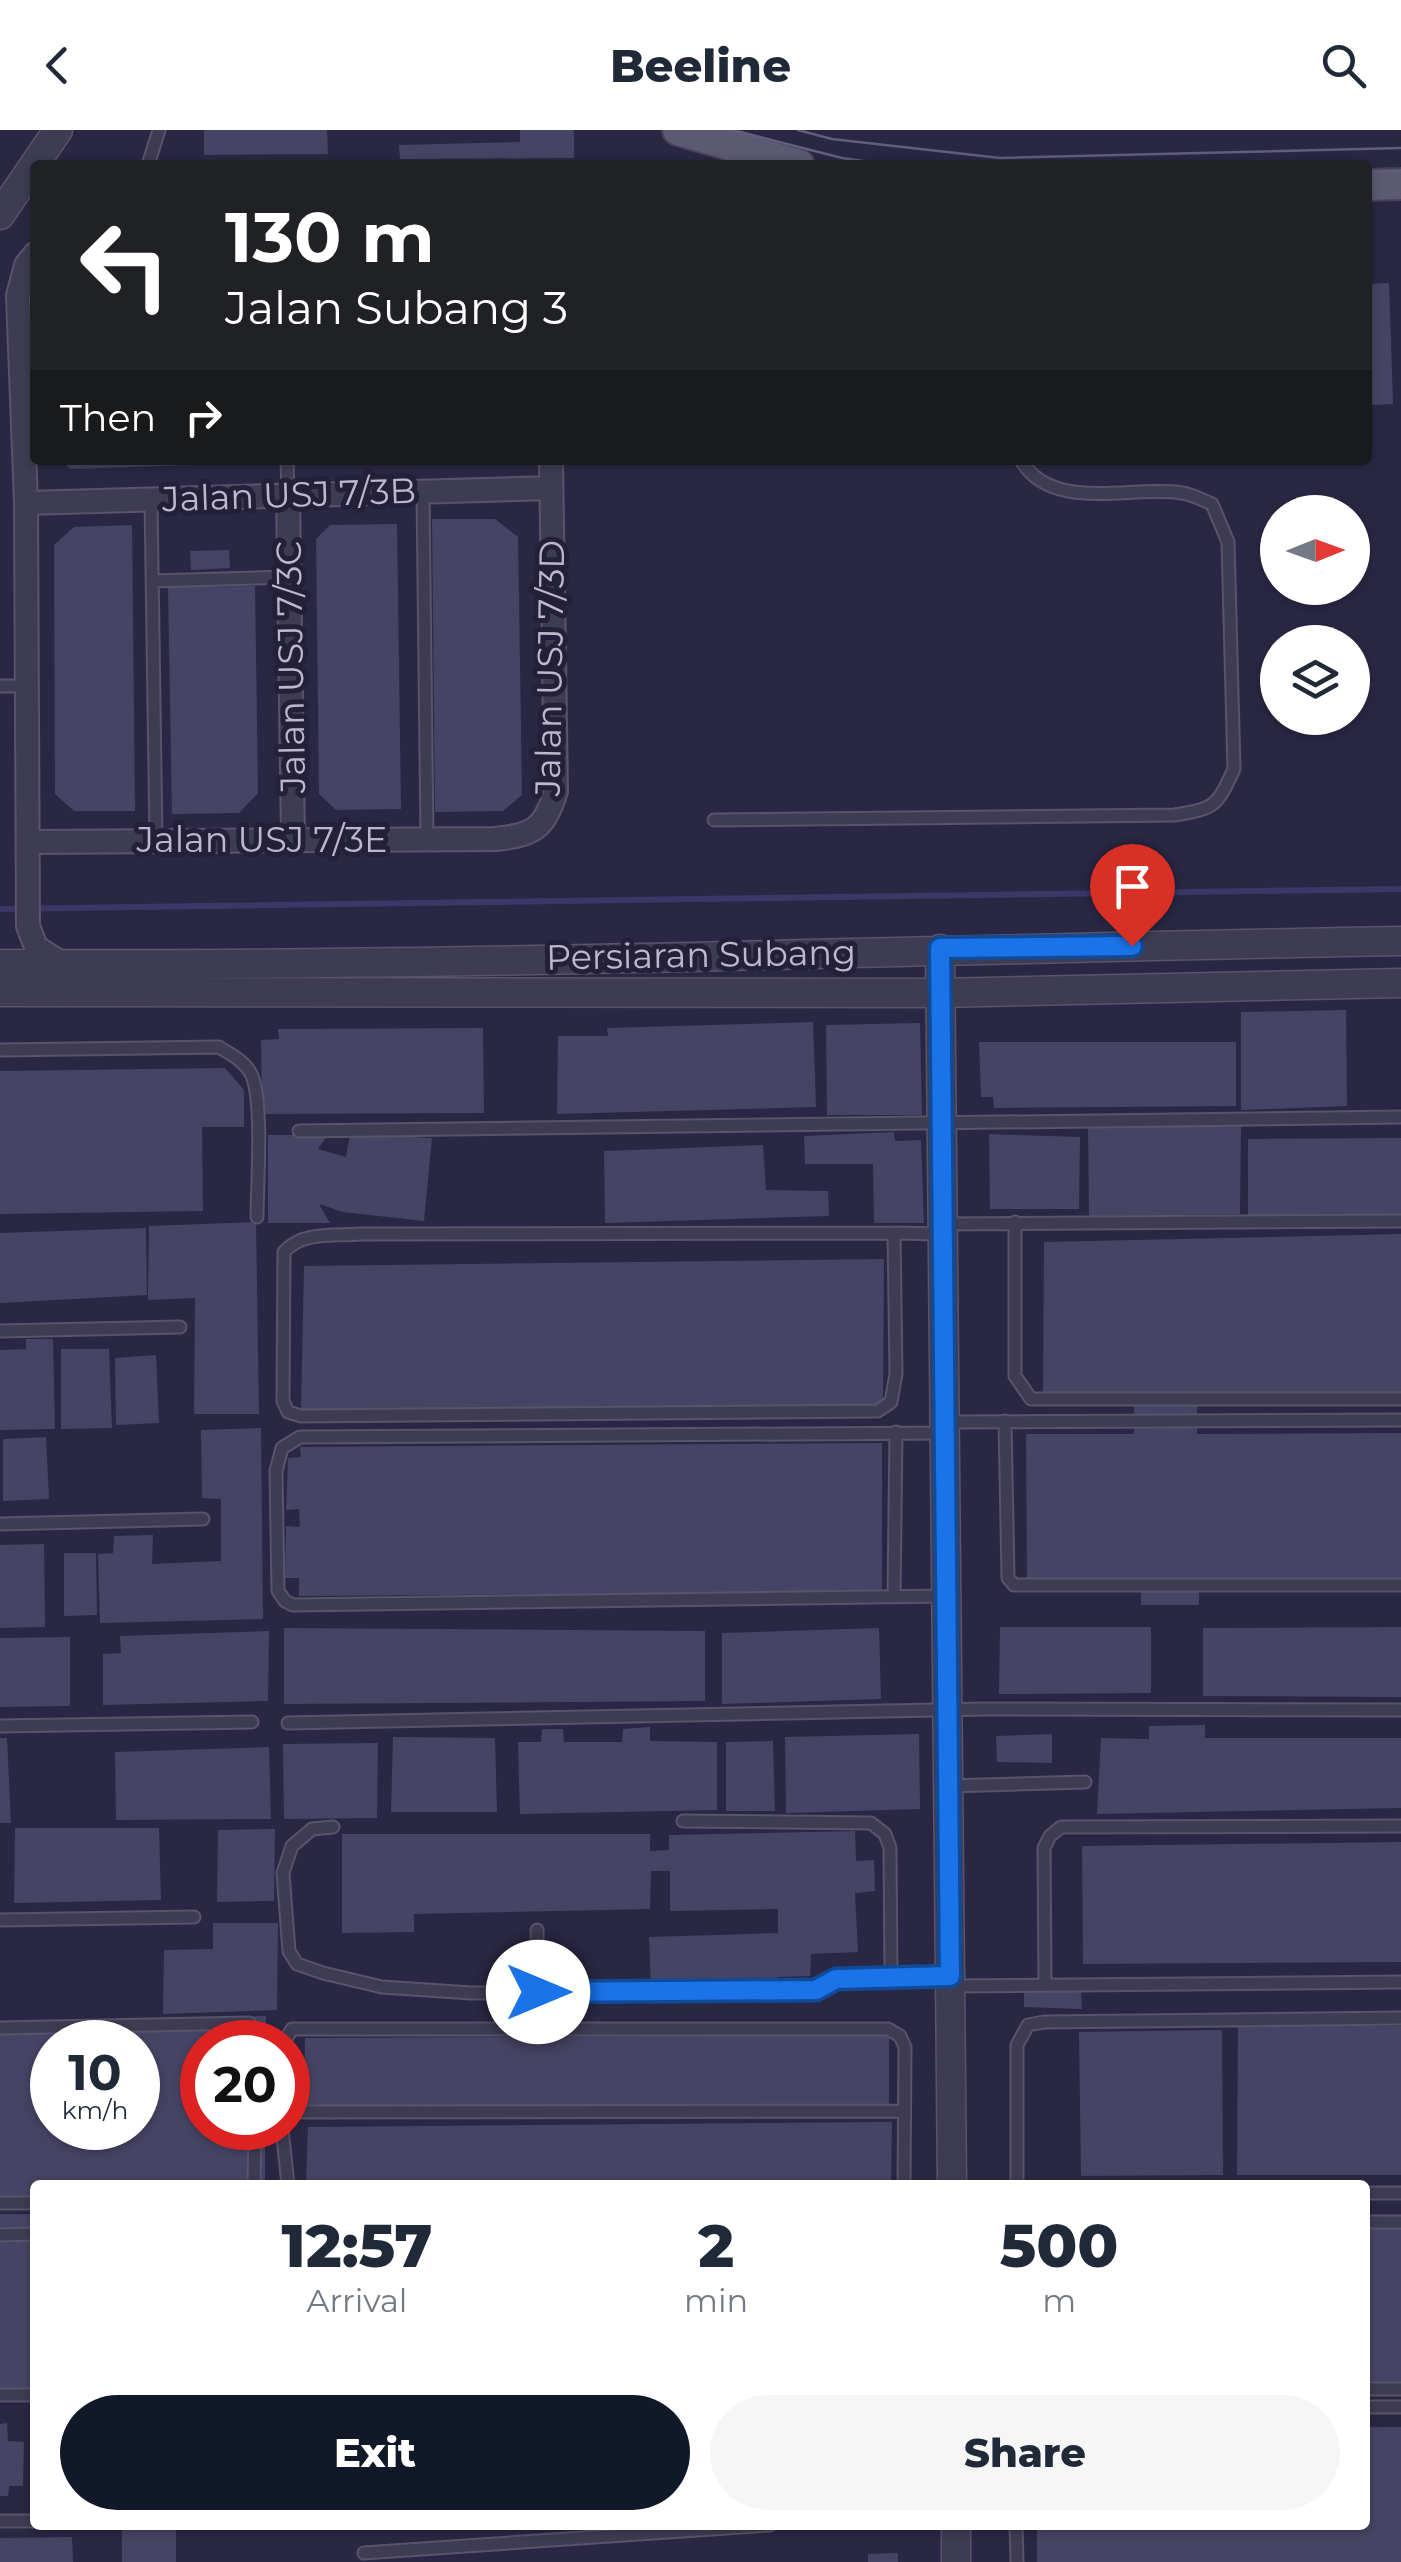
<!DOCTYPE html>
<style>
body{margin:0;font-family:Montserrat,sans-serif;background:#f6f6f7;color:#1f2937;height:100vh;display:flex;flex-direction:column;font-size:38px;white-space:nowrap}
*{box-sizing:border-box;margin:0}
p{font-size:32px;color:#747a83}
.icon{flex:none;width:55px;height:55px;fill:none;stroke:currentColor;stroke-width:2;stroke-linecap:round;stroke-linejoin:round}
.map{position:relative;flex:1;overflow:hidden}
.side{position:absolute;left:30px;top:2050px;width:1340px;height:350px;display:flex;flex-direction:column;background:#fff;border-radius:10px;box-shadow:0 2px 8px #0004}
.side>*{flex:none}
.guide{position:absolute;left:30px;top:30px;width:1342px;height:305px;border-radius:10px;box-shadow:0 2px 8px #0004;background:#202124;color:#fff;overflow:hidden}
.needle{width:65px;rotate:89deg}
.fabs{position:absolute;left:1260px;top:365px;display:grid;gap:20px}
.fabs a{display:grid;place-items:center;width:110px;height:110px;border-radius:50%;background:#fff;box-shadow:0 2px 8px #0004;font-size:50px}
.speed{position:absolute;left:30px;top:1890px;display:flex;gap:20px;font-size:50px;font-weight:700;text-align:center}
.speed>*{display:grid;place-content:center;width:130px;height:130px;border-radius:50%;background:#fff;box-shadow:0 2px 8px #0004;line-height:1}
.speed small{font-size:25px;font-weight:400}
.speed .limit{border:15px solid #d22;background:#fff;color:#111}
.pin{position:absolute;display:grid;place-items:center;width:85px;height:85px;color:#fff;margin:-102px -42px;border-radius:50% 50% 50% 0;rotate:-45deg;box-shadow:0 0 10px #0007}
.pin .icon{rotate:45deg}
.me{position:absolute;width:110px;margin:-55px;rotate:90deg;stroke-linejoin:round;filter:drop-shadow(0 0 8px #0008)}
.turn{display:flex;align-items:center;gap:35px;height:210px;padding:0 30px;font-size:45px}
.turn .icon{width:130px;height:130px;stroke-width:2.5}
.turn b{display:block;font-size:70px;line-height:85px}
.then{display:flex;align-items:center;height:95px;padding:0 30px;background:#0003;gap:20px;font-size:38px}
.eta{display:flex;justify-content:space-evenly;align-items:center;height:170px;text-align:center}
.eta b{font-size:60px;font-weight:800;line-height:70px}
.button{display:flex;gap:20px;margin-top:auto;padding:20px 30px}
.button a{flex:1;height:115px;border-radius:60px;background:#111827;color:#fff;font-size:40px;font-weight:800;line-height:115px;text-align:center}
.button a+a{background:#f6f6f7;color:#1f2937}
header{display:flex;justify-content:space-between;align-items:center;height:130px;padding:0 30px;background:#fff;font-size:45px;font-weight:800}
.map>svg:first-child{display:block}
</style>
<header><svg class="icon" aria-label="back" viewBox="0 0 24 24"><path d="M15 5l-7 7 7 7"/></svg>Beeline<svg class="icon" aria-label="search" viewBox="0 0 24 24"><circle cx="10" cy="10" r="6"/><path d="M15 15l6 6"/></svg></header>
<div class="map">
<svg width="1401" height="2432" viewBox="0 0 1401 2432">
<rect width="100%" height="100%" fill="#2a2744"/>
<g fill="none" stroke-linecap="round" stroke-linejoin="round">
<path stroke="#3d3767" stroke-width="6" d="M 0,779 L 1401,759"/>
</g>
<path fill="#464464" fill-rule="evenodd" d="M 204,0 L 327,0 L 328,24 L 204,25 Z
M 520,0 L 574,0 L 574,28 L 400,29 L 399,15 L 520,12 Z
M 1389,153 L 1393,274 L 1368,275 L 1368,154 Z
M 61,330 L 255,330 L 255,333 L 70,339 Z
M 432,389 L 495,389 L 518,407 L 522,665 L 503,681 L 435,682 Z
M 397,394 L 401,679 L 336,680 L 319,664 L 316,409 L 330,395 Z
M 132,395 L 135,681 L 74,681 L 55,664 L 54,415 L 74,397 Z
M 229,420 L 230,438 L 191,440 L 190,421 Z
M 255,456 L 258,663 L 239,683 L 172,684 L 168,457 Z
M 1346,880 L 1347,976 L 1241,980 L 1241,882 Z
M 813,892 L 816,977 L 557,984 L 558,906 L 608,906 L 607,898 Z
M 920,893 L 922,985 L 827,985 L 826,895 Z
M 483,898 L 484,983 L 262,984 L 261,910 L 279,909 L 278,899 Z
M 979,912 L 1236,912 L 1236,976 L 994,978 L 993,967 L 981,967 Z
M 225,938 L 244,960 L 244,997 L 202,997 L 203,1081 L 0,1084 L 0,941 Z
M 1241,992 L 1240,1084 L 1089,1086 L 1088,994 Z
M 894,1002 L 895,1011 L 921,1010 L 924,1093 L 874,1093 L 873,1034 L 805,1034 L 804,1006 Z
M 350,1004 L 432,1008 L 424,1091 L 343,1082 L 319,1074 L 330,1093 L 268,1093 L 268,1005 L 328,1005 L 318,1019 L 346,1027 Z
M 989,1004 L 1080,1007 L 1079,1079 L 990,1079 Z
M 1401,1008 L 1401,1085 L 1248,1086 L 1248,1009 Z
M 763,1015 L 766,1060 L 828,1061 L 829,1086 L 605,1093 L 604,1021 Z
M 256,1092 L 259,1284 L 194,1284 L 195,1168 L 148,1170 L 149,1096 Z
M 146,1098 L 147,1165 L 0,1173 L 0,1103 Z
M 1401,1104 L 1401,1265 L 1043,1267 L 1044,1112 Z
M 884,1129 L 883,1274 L 301,1280 L 304,1136 Z
M 26,1209 L 53,1209 L 55,1299 L 0,1300 L 0,1220 L 26,1219 Z
M 61,1219 L 109,1219 L 112,1298 L 61,1299 Z
M 156,1225 L 159,1293 L 116,1295 L 115,1228 Z
M 1134,1276 L 1197,1276 L 1197,1304 L 1401,1303 L 1401,1451 L 1199,1452 L 1199,1475 L 1141,1475 L 1141,1452 L 1027,1452 L 1026,1304 L 1134,1304 Z
M 261,1298 L 263,1489 L 100,1493 L 98,1424 L 113,1423 L 114,1406 L 153,1405 L 152,1434 L 221,1431 L 221,1369 L 202,1368 L 201,1300 Z
M 46,1307 L 49,1369 L 3,1371 L 3,1309 Z
M 882,1313 L 882,1462 L 299,1466 L 299,1448 L 285,1448 L 286,1396 L 300,1397 L 299,1379 L 286,1380 L 288,1328 L 301,1327 L 300,1317 Z
M 44,1414 L 45,1497 L 0,1498 L 0,1415 Z
M 64,1423 L 96,1423 L 97,1485 L 64,1486 Z
M 1000,1497 L 1151,1497 L 1151,1563 L 999,1564 Z
M 1401,1497 L 1401,1567 L 1203,1566 L 1203,1498 Z
M 284,1498 L 705,1501 L 705,1571 L 284,1574 Z
M 879,1498 L 881,1569 L 722,1574 L 722,1503 Z
M 269,1501 L 268,1571 L 103,1575 L 103,1524 L 121,1523 L 120,1506 Z
M 70,1507 L 70,1576 L 0,1577 L 0,1508 Z
M 1205,1595 L 1205,1608 L 1401,1608 L 1401,1678 L 1097,1684 L 1101,1608 L 1149,1609 L 1149,1596 Z
M 650,1597 L 650,1611 L 717,1612 L 717,1680 L 520,1684 L 518,1612 L 541,1612 L 542,1599 L 563,1599 L 564,1612 L 622,1612 L 623,1599 Z
M 919,1604 L 920,1679 L 786,1683 L 785,1607 Z
M 1052,1604 L 1052,1633 L 997,1632 L 996,1606 Z
M 393,1607 L 495,1608 L 497,1682 L 391,1682 Z
M 0,1608 L 7,1608 L 11,1693 L 0,1693 Z
M 773,1611 L 775,1681 L 726,1681 L 726,1612 Z
M 378,1613 L 377,1688 L 284,1689 L 283,1614 Z
M 269,1617 L 271,1689 L 116,1690 L 115,1622 Z
M 15,1698 L 159,1698 L 161,1770 L 14,1773 Z
M 275,1699 L 274,1771 L 217,1772 L 218,1700 Z
M 855,1701 L 856,1731 L 874,1730 L 875,1761 L 855,1763 L 858,1822 L 811,1824 L 810,1846 L 777,1847 L 778,1855 L 651,1858 L 649,1807 L 778,1803 L 778,1779 L 670,1781 L 670,1741 L 651,1741 L 650,1779 L 414,1784 L 414,1802 L 342,1803 L 342,1704 L 650,1704 L 650,1721 L 669,1720 L 669,1705 Z
M 1401,1712 L 1401,1832 L 1083,1834 L 1082,1716 Z
M 213,1793 L 278,1793 L 277,1880 L 163,1884 L 164,1820 L 213,1819 Z
M 1024,1860 L 1081,1861 L 1082,1879 L 1024,1877 Z
M 266,1886 L 266,1912 L 202,1912 L 202,1998 L 265,1998 L 265,2055 L 35,2055 L 35,2074 L 0,2074 L 0,1893 ZM 52,1912 L 138,1912 L 138,1998 L 52,1998 Z
M 1238,1896 L 1401,1896 L 1401,2045 L 1237,2045 Z
M 1222,1900 L 1223,2045 L 1081,2046 L 1079,1902 Z
M 889,1905 L 889,1975 L 304,1976 L 305,1908 Z
M 892,1992 L 891,2055 L 306,2055 L 308,1997 Z
M 0,2084 L 35,2084 L 35,2272 L 0,2272 Z
M 1365,2099 L 1401,2099 L 1401,2252 L 1365,2252 Z
M 7,2293 L 8,2311 L 24,2312 L 23,2356 L 9,2356 L 8,2366 L 0,2366 L 0,2294 Z
M 1365,2297 L 1401,2297 L 1401,2432 L 1037,2432 L 1037,2395 L 1365,2395 Z
M 122,2395 L 176,2395 L 176,2432 L 122,2432 Z
M 72,2407 L 73,2432 L 0,2432 L 0,2408 Z
M 898,2423 L 898,2432 L 868,2432 L 868,2424 Z"/>
<g fill="none" stroke-linecap="round" stroke-linejoin="round">
<defs>
<path id="service" d="M 148,35 L 159,0
M 287,330 L 288,365
M 423,362 L 427,709
M 151,369 L 156,710
M 152,451 L 289,447
M 0,556 L 26,556
M 714,690 L 1174,685 C 1215,679 1217,676 1234,639 L 1228,412 L 1212,374 C 1202,370 1192,364 1182,363 C 1132,355 1051,383 1021,330
M 0,920 L 219,917 C 230,924 243,930 250,942 C 264,964 257,1057 257,1087
M 299,1001 L 1401,987
M 1015,1092 L 1015,1246 L 1031,1269 L 1401,1269
M 942,1094 L 1401,1091
M 894,1103 L 896,1244 L 891,1272 L 878,1281 L 301,1286 L 288,1282 L 283,1271 L 284,1122 C 302,1101 334,1106 360,1104 L 894,1103 L 942,1104
M 0,1201 L 180,1197
M 1005,1291 L 1008,1448 L 1014,1455 L 1401,1455
M 944,1292 L 1401,1290
M 945,1303 L 300,1307 L 282,1318 L 276,1341 L 278,1461 L 285,1471 L 293,1475 L 946,1466
M 0,1394 L 203,1389
M 894,1466 L 896,1302
M 288,1593 L 984,1579 L 1401,1580
M 0,1596 L 252,1592
M 948,1656 L 1085,1652
M 683,1691 L 871,1693 L 885,1704 L 890,1718 L 891,1848
M 333,1697 L 312,1699 L 292,1716 L 283,1743 L 289,1821 L 297,1834 L 323,1843 L 382,1857 L 471,1863 L 816,1860 L 836,1849 L 950,1846
M 0,1790 L 194,1787
M 537,1800 L 538,1863
M 1045,1854 L 1044,1718 L 1050,1706 L 1061,1697 L 1401,1696
M 950,1856 L 1401,1852
M 0,1898 L 249,1893 L 255,1900 L 255,1912
M 284,1912 L 292,1899 L 888,1899 L 900,1906 L 905,1917 L 904,2055
M 288,1982 L 904,1981
M 282,1998 L 288,2055
M 254,2055 L 255,1998
M 1017,2055 L 1017,1915 L 1028,1895 L 1044,1892 L 1401,1888
M 1365,2063 L 1401,2063
M 0,2073 L 35,2073
M 1365,2092 L 1401,2092
M 0,2105 L 35,2104
M 1365,2259 L 1401,2259
M 0,2265 L 35,2265
M 1365,2277 L 1401,2277
M 0,2391 L 35,2391
M 1016,2395 L 1017,2432
M 364,2423 L 770,2395"/>
<path id="minor" d="M 35,124 L 26,135 L 18,166 L 26,373 L 28,796 L 36,817 L 64,835
M 288,365 L 293,708
M 26,373 L 551,358
M 29,712 L 495,709 C 534,705 544,699 556,661 L 551,330"/>
<path id="tertiary" d="M 0,85 L 58,0
M 940,819 L 952,2055
M 0,834 C 467,837 934,819 1401,811
M 0,862 L 940,863 L 1401,853
M 956,2395 L 956,2432"/>
<path id="primary" d="M 678,0 L 799,35
M 1368,55 L 1401,54"/>
</defs>
<use href="#service" stroke="#57546b" stroke-width="15"/>
<use href="#minor" stroke="#57546b" stroke-width="26"/>
<use href="#tertiary" stroke="#57546b" stroke-width="31"/>
<use href="#primary" stroke="#45425a" stroke-width="34"/>
<use href="#service" stroke="#3e3c53" stroke-width="11"/>
<use href="#minor" stroke="#3e3c53" stroke-width="22"/>
<use href="#tertiary" stroke="#3e3c53" stroke-width="28"/>
<use href="#primary" stroke="#5c5a73" stroke-width="30"/>
<path stroke="#615e7a" stroke-width="2.5" d="M 732,0 L 842,28 L 892,35
M 798,0 L 832,9 L 1000,28 L 1401,18
M 1368,42 L 1401,41"/>
</g>
<g fill="none" stroke-linecap="round" stroke-linejoin="round">
<defs>
<path id="route" d="M 538,1862 L 816,1860 L 836,1849 L 950,1846 L 940,818 L 1132,816"/>
</defs>
<use href="#route" stroke="#114b97" stroke-width="25"/>
<use href="#route" stroke="#1a73e8" stroke-width="18"/>
</g>
<g text-anchor="middle" stroke-width="10" stroke-linejoin="round" paint-order="stroke">
<g font-size="35" fill="#bcb9cd" stroke="#232039">
<text transform="translate(289 365) rotate(-2)" y="12">Jalan USJ 7/3B</text>
<text transform="translate(291 537) rotate(-91)" y="12">Jalan USJ 7/3C</text>
<text transform="translate(550 538) rotate(-89)" y="12">Jalan USJ 7/3D</text>
<text x="262" y="722">Jalan USJ 7/3E</text>
<text transform="translate(701 825) rotate(-1)" y="12">Persiaran Subang</text>
</g>
</g>
</svg>
<div class="fabs">
<a><svg class="needle" viewBox="-14 -14 28 28"><path d="M0-13l5 13h-10z" fill="#e53935"/><path d="M0 13l5-13h-10z" fill="#747a83"/></svg></a>
<a><svg class="icon" aria-label="layers" viewBox="0 0 24 24"><path d="M12 4l9 5-9 5-9-5zM3 14l9 5 9-5"/></svg></a>
</div>
<div class="speed"><div>10<small>km/h</small></div><div class="limit">20</div></div>
<div class="pin" style="left:1132px;top:816px;background:#d93025"><svg class="icon" aria-label="arrive" viewBox="0 0 24 24"><path d="M6 21V4h12l-3 4 3 4H6"/></svg></div>
<svg class="me" style="left:538px;top:1862px" viewBox="-20 -20 40 40"><circle r="19" fill="#fff"/><path d="M0-13L10 11 0 6-10 11z" fill="#1a73e8"/></svg>
<div class="guide">
<div class="turn"><svg class="icon" aria-label="left" viewBox="0 0 24 24"><path d="M17 20v-9H6M10 6l-5 5 5 5"/></svg><div><b>130 m</b>Jalan Subang 3</div></div>
<div class="then">Then<svg class="icon" aria-label="right" viewBox="0 0 24 24"><path d="M7 20v-9h11M14 6l5 5-5 5"/></svg></div>
</div>
<section class="side">
<div class="eta">
<div><b>12:57</b><p>Arrival</p></div>
<div><b>2</b><p>min</p></div>
<div><b>500</b><p>m</p></div>
</div>
<div class="button"><a>Exit</a><a>Share</a></div>
</section>
</div>
